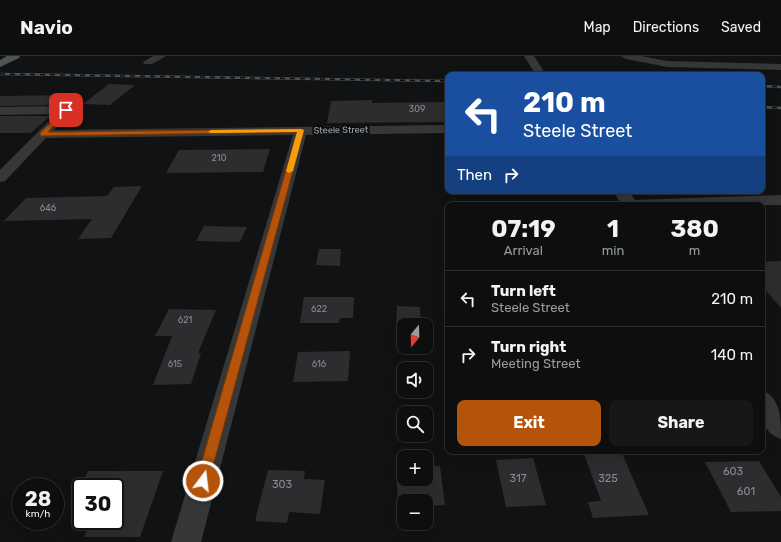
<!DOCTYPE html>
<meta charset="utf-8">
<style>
body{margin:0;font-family:Rubik,sans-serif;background:#161717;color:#f1f3f6;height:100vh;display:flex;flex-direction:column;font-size:15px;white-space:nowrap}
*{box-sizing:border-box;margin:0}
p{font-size:13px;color:#9a9c9e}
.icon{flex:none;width:22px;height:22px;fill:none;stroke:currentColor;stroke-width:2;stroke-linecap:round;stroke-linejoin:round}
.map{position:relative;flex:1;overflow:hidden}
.drawer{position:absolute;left:445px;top:146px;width:320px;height:252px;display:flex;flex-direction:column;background:#0d0e0e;border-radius:8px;box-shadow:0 4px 16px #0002,0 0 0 1px #2d2e2e}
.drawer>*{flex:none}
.guide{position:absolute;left:445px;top:16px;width:320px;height:122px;border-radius:8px;box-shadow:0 4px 16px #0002,0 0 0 1px #2d2e2e;background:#1a4fa0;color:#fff;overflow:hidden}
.needle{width:26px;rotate:199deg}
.fabs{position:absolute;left:397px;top:262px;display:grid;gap:8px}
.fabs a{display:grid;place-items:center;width:36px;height:36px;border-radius:8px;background:#0d0e0e;box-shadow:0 4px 16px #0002,0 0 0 1px #2d2e2e;font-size:20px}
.speed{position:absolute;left:12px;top:422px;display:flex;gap:8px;font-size:20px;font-weight:700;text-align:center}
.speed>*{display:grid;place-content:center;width:52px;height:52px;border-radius:50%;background:#0d0e0e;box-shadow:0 4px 16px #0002,0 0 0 1px #2d2e2e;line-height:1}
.speed small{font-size:10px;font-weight:400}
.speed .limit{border:2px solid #111;border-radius:6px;background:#fff;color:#111}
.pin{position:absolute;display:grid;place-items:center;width:34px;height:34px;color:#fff;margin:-17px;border-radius:8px;box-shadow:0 2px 6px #0006}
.me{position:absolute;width:44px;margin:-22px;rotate:15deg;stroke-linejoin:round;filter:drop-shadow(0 0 3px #0008)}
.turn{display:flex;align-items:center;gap:14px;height:84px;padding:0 12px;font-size:18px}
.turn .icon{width:52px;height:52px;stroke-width:2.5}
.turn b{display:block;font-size:28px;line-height:34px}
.then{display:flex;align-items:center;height:38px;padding:0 12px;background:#0003;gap:8px;font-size:15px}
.eta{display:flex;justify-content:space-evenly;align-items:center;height:68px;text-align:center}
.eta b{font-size:24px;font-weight:700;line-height:28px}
.primary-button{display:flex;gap:8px;margin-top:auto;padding:8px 12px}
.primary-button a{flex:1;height:46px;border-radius:8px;background:#b45309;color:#fff;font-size:16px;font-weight:700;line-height:46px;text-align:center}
.primary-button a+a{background:#161717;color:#f1f3f6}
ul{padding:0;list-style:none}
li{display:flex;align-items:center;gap:12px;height:56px;padding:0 12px;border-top:1px solid #2d2e2e}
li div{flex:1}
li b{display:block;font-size:15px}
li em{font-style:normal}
header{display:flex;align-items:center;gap:24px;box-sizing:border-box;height:56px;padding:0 20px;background:#0d0e0e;border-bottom:1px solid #2d2e2e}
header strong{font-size:19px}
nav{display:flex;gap:22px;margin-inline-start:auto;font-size:14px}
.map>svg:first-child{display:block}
</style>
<header>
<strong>Navio</strong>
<nav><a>Map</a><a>Directions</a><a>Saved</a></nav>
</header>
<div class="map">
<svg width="781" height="486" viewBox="0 0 781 486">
<rect width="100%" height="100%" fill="#111213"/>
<path fill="#2d2d2f" d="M 109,28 L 135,29 L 110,49 L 83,48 Z
M 73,39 L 62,49 L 0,50 L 0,40 Z
M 372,44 L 372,47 L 448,46 L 448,66 L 327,67 L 331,45 Z
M 0,60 L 50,60 L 31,77 L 0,77 Z
M 270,93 L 263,116 L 166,117 L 179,94 Z
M 142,130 L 111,182 L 78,183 L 92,163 L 4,165 L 26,142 L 107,140 L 114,131 Z
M 204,170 L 247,171 L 240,186 L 196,185 Z
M 319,193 L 341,193 L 340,210 L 316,209 Z
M 781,205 L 781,252 L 762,230 L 762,206 Z
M 304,241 L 354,241 L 353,262 L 340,262 L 339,267 L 300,267 Z
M 397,250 L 420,251 L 421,269 L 396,268 Z
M 169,253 L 216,254 L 198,297 L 201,297 L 191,328 L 153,329 L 172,280 L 155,280 Z
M 350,295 L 348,325 L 293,326 L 298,296 Z
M 583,395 L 621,395 L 649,459 L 593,462 L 588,446 L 601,445 Z
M 533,402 L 546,449 L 506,451 L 496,404 Z
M 759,405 L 781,441 L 781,455 L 731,456 L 705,406 Z
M 440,410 L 445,449 L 426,450 L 426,445 L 404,445 L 404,450 L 398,450 L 396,412 L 404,411 L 404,423 L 426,423 L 426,411 Z
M 268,414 L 305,415 L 304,423 L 325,424 L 320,458 L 289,456 L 287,467 L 255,465 Z
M 88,415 L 163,415 L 140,481 L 84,481 L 91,465 L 115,465 L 115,431 L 80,431 Z"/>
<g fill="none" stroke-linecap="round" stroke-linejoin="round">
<path fill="#353739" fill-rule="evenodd" d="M 153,0 L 166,0 L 152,8 L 144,8 L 143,6 Z
M 524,0 L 534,0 L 546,19 L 536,19 Z
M 621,0 L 641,0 L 667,5 L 781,8 L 781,14 L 667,11 L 626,3 Z
M 72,44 L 76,46 L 78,48 L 54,74 L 448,69 L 448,77 L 306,79 L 201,486 L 171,486 L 293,79 L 46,82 L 5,125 L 0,126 L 0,114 L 56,58 L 0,59 L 0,51 L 63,50 L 68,46 Z
M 613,135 L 629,135 L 635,144 L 781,139 L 781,149 L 622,149 Z
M 762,334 C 781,342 781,363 781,383 C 758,375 762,355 762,334 Z"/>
<path fill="#4f5356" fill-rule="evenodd" d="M 7,0 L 20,0 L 19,2 L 0,11 L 0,4 Z"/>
<defs>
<path id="rail" d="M 0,18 L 448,25
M 762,30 L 781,31
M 762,51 L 781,52"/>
</defs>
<use href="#rail" stroke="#4e5254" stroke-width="2.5"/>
<use href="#rail" stroke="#0c0d0e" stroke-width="1.5" stroke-dasharray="5" stroke-linecap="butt"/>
</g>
<path fill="#b45309" stroke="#753606" d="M 66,52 L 68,53 L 68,55 L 48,76 L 301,73 L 304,74 L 209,425 L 207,429 L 203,431 L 198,429 L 196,425 L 297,76 L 40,80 L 40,77 Z"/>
<path fill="#f59e0b" d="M 301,73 L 304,74 L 293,115 L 289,117 L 286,115 L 297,76 L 211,77 L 208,76 L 211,74 Z"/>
<g text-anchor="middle" stroke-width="4" stroke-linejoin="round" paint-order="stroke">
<g font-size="9" fill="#878d90">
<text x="417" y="56">309</text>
<text x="219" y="105">210</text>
<text x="48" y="155">646</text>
<text x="319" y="256">622</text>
<text x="185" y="267">621</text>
<text x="175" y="311">615</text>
<text x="319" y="311">616</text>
</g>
<g font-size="9" fill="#a5adb1" stroke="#0c0d0e">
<text transform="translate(341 74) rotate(-1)" y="3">Steele Street</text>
</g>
<g font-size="11" fill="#878d90">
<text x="733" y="419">603</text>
<text x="518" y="426">317</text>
<text x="608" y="426">325</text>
<text x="282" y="432">303</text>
<text x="746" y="439">601</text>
</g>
</g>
</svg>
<div class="fabs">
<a><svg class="needle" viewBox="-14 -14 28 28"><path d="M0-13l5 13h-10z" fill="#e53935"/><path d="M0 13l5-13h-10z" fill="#9a9c9e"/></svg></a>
<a><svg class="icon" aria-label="sound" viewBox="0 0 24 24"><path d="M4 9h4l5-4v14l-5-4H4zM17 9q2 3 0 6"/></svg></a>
<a><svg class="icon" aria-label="search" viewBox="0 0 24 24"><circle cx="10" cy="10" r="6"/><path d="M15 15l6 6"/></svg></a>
<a>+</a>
<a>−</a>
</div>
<div class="speed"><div>28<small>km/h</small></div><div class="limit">30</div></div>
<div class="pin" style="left:66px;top:54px;background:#d93025"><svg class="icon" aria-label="arrive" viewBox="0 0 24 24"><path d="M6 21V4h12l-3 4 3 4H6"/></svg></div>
<svg class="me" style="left:203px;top:425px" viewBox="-20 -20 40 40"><circle r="17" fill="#b45309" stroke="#fff" stroke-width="3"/><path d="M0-11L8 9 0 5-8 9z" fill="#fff"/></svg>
<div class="guide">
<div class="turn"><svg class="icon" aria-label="left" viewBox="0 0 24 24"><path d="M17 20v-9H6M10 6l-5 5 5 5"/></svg><div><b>210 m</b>Steele Street</div></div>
<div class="then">Then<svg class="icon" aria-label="right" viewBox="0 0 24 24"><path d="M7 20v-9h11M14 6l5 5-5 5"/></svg></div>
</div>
<section class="drawer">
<div class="eta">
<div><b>07:19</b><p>Arrival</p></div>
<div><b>1</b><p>min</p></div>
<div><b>380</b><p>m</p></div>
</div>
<ul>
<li><svg class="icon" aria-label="left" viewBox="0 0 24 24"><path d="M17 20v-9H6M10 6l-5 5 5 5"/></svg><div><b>Turn left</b><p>Steele Street</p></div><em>210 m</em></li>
<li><svg class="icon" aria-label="right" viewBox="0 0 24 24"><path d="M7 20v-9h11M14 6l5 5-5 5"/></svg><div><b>Turn right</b><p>Meeting Street</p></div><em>140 m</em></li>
</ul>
<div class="primary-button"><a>Exit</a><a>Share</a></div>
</section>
</div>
